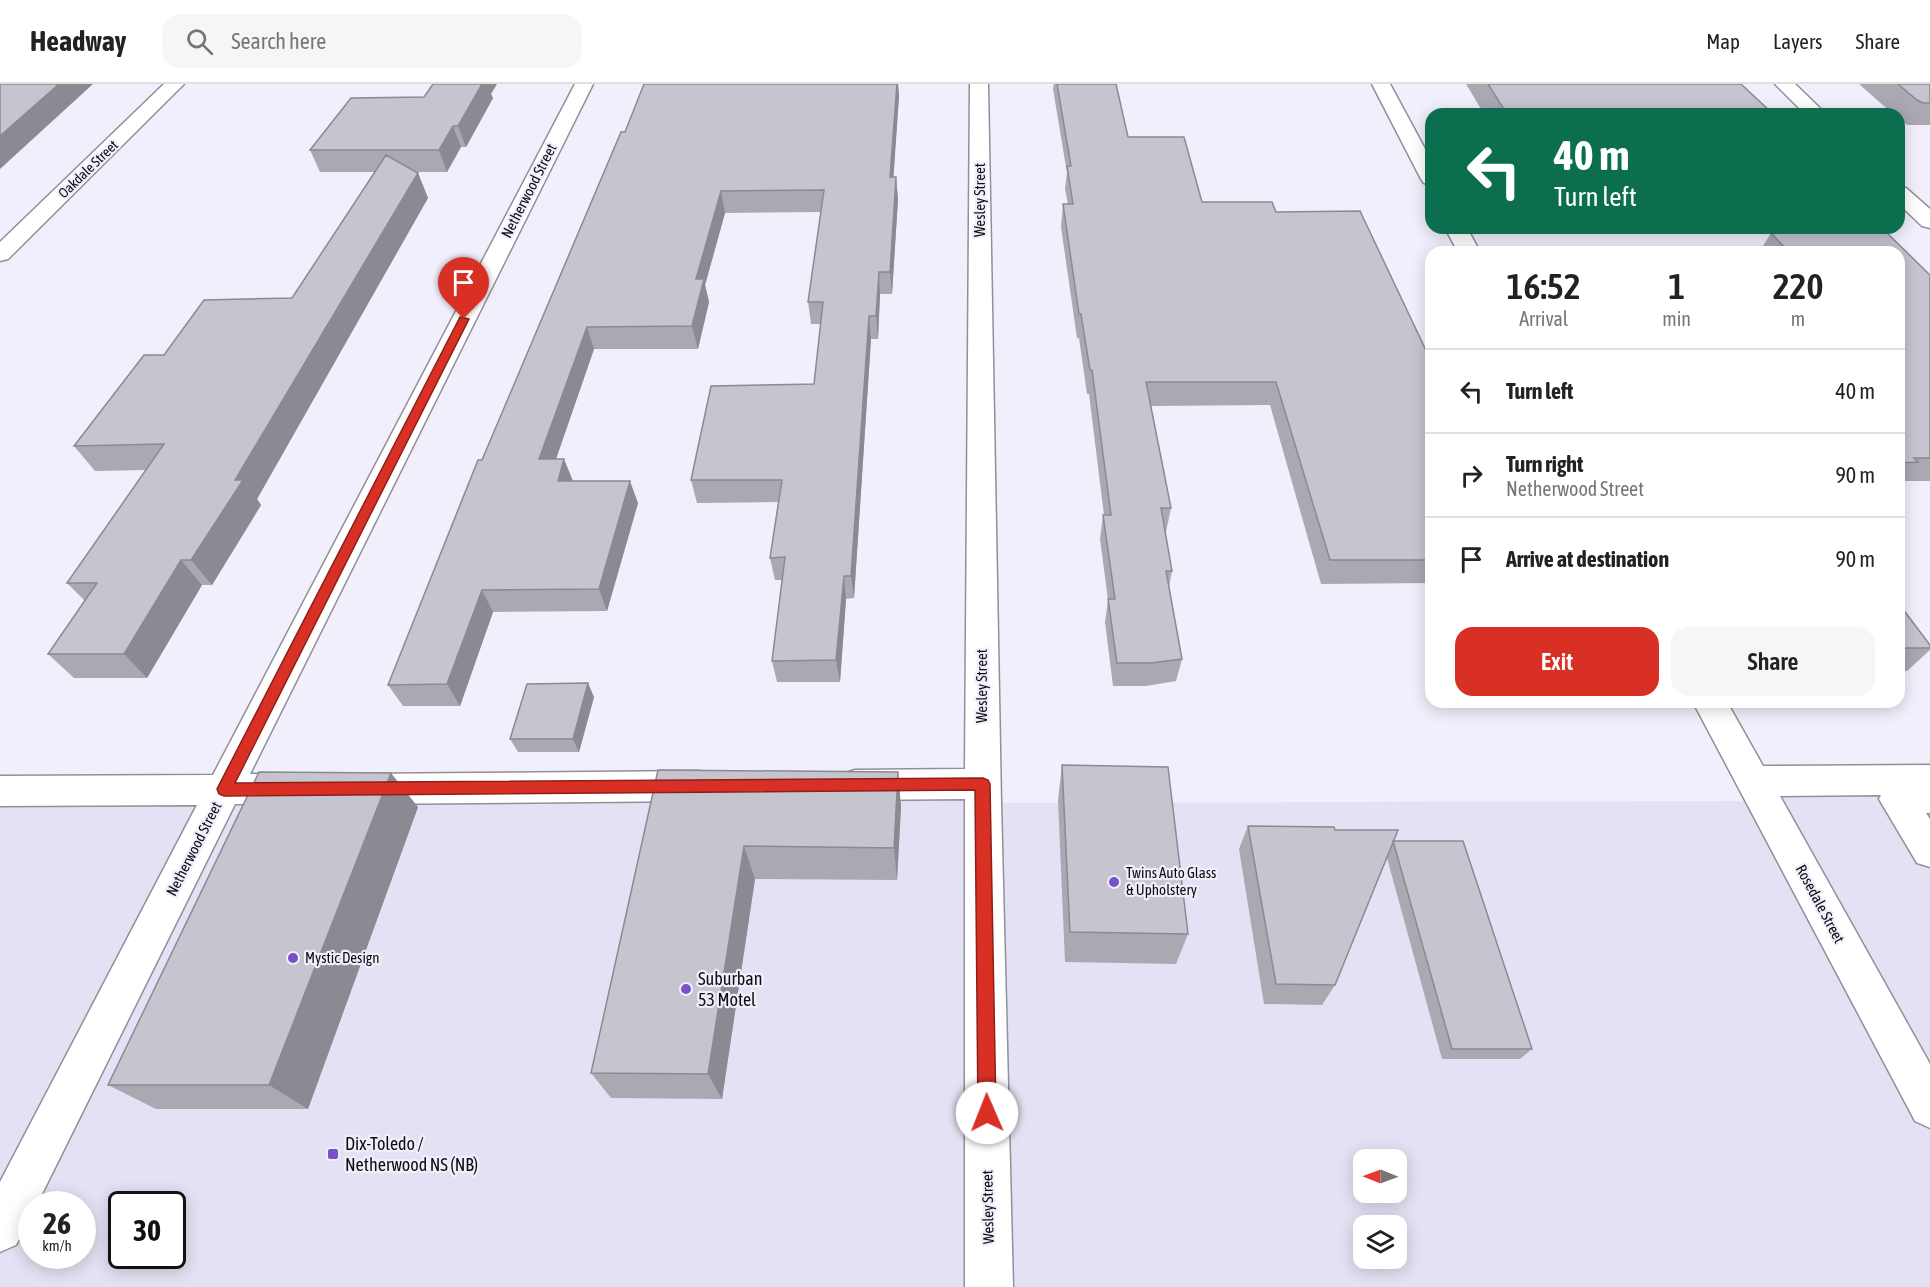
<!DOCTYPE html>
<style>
body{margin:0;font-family:"Asap Condensed",sans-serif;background:#f6f6f6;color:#222;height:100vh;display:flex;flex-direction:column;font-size:22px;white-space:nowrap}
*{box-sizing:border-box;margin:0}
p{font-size:20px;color:#767676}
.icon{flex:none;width:33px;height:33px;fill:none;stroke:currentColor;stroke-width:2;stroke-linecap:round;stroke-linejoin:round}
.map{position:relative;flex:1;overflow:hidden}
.panel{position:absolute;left:1425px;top:162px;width:480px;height:462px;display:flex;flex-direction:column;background:#fff;border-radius:18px;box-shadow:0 3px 15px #0003}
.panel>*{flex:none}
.guide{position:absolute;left:1425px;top:24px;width:480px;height:126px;border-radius:18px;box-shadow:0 3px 15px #0003;background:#0b6e4f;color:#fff;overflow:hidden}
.needle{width:39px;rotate:271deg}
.controls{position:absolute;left:1353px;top:1065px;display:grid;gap:12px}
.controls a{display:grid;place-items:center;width:54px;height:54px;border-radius:12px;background:#fff;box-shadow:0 3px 15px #0003;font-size:30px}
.speed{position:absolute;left:18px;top:1107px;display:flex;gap:12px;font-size:30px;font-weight:700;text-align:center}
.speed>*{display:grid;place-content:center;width:78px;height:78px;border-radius:50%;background:#fff;box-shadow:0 3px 15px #0003;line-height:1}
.speed small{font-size:15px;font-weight:400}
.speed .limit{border:3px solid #111;border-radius:9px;background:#fff;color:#111}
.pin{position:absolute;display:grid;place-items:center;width:51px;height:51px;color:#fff;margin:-62px -26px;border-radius:50% 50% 50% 0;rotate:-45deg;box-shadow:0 0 6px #0007}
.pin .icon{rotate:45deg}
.me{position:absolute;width:66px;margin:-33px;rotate:359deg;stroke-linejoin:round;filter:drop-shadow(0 0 4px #0008)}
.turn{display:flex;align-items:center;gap:21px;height:126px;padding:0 30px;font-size:27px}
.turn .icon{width:78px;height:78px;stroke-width:2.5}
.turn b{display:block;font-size:42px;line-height:51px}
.eta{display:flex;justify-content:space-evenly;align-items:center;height:102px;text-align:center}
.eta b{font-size:36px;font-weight:600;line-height:42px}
.action{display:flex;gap:12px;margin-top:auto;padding:12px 30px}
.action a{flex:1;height:69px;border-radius:18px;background:#d93025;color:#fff;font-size:24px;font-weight:600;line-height:69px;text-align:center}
.action a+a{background:#f6f6f6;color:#222}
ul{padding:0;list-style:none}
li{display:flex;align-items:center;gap:18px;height:84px;padding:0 30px;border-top:2px solid #e0e0e0}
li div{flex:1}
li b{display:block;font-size:22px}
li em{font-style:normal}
header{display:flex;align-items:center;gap:36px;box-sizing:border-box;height:84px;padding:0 30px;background:#fff;border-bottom:2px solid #e0e0e0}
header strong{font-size:28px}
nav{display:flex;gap:33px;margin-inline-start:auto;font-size:21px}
.search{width:420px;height:54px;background:#f6f6f6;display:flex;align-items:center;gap:15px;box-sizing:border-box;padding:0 21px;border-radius:18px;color:#767676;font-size:22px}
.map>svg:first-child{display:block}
</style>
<header>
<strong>Headway</strong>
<div class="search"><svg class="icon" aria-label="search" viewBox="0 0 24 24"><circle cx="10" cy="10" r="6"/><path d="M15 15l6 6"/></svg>Search here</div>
<nav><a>Map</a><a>Layers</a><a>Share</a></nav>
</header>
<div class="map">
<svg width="1930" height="1203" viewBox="0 0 1930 1203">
<rect width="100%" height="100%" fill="#f1effb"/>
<path fill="#e5e1f4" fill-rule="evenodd" d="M 1930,696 L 1930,1203 L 0,1203 L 0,707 L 983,700 L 983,719 L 1764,717 L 1753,697 ZM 1364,1076 L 1396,1076 L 1396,1108 L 1364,1108 ZM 32,1120 L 82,1120 L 82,1172 L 32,1172 ZM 122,1120 L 172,1120 L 172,1172 L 122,1172 ZM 1364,1142 L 1396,1142 L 1396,1174 L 1364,1174 Z"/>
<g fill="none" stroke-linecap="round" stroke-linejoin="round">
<defs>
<path id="minor" d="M 164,0 L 184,0 L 8,175 L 0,177 L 0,158 Z
M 575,0 L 593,0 L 250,690 L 297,690 L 310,694 L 315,705 L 310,716 L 297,720 L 235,720 L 37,1120 L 32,1120 L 32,1131 L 16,1161 L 0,1168 L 0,1098 L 197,721 L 0,722 L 0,692 L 213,691 Z
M 970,0 L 988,0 L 1001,719 L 1013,1203 L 965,1203 L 965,715 L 855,716 L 842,712 L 837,701 L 842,690 L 855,686 L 965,685 Z
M 1372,0 L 1390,0 L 1431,76 L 1431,101 L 1424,99 L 1421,95 Z
M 1775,0 L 1795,0 L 1826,30 L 1805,30 Z
M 1899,102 L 1906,104 L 1930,125 L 1930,144 L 1922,142 L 1899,120 Z
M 1445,144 L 1467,144 L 1480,168 L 1458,168 Z
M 1693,618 L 1727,618 L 1763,682 L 1930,681 L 1930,729 L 1926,729 L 1930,735 L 1930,783 L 1917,779 L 1879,715 L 1881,711 L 1780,712 L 1930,980 L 1930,1044 L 1915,1037 Z
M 699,687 L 712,691 L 717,702 L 712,713 L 699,717 L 358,720 L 345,716 L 340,705 L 345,694 L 358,690 Z"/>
</defs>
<use href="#minor" stroke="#918f99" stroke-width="3"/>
<use href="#minor" fill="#fff" fill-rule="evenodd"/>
</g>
<path fill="#aaa9b2" d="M 644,0 L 898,0 L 899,12 L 893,93 L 896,93 L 898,115 L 892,210 L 880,210 L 878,255 L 871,255 L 854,514 L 846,515 L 840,598 L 777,598 L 772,577 L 782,496 L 775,496 L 770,474 L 778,418 L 697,419 L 691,396 L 814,300 L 821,240 L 811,240 L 808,218 L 821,128 L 725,129 L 705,201 L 709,218 L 698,265 L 594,265 L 556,375 L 573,397 L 638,419 L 607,527 L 493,528 L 460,622 L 403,622 L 388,601 L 482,376 L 625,48 Z
M 1054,0 L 1116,0 L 1128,53 L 1202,118 L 1276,128 L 1431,277 L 1431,499 L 1321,500 L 1270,321 L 1151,322 L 1171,424 L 1166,448 L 1165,448 L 1172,487 L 1169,503 L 1182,575 L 1176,597 L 1146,602 L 1113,602 L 1105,538 L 1108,516 L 1100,455 L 1103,431 L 1104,431 L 1089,310 L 1087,310 L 1079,254 L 1077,254 L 1061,143 L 1063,120 L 1068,120 L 1065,105 L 1067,89 L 1053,5 Z
M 1466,0 L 1741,0 L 1773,30 L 1484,30 Z
M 1859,0 L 1930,0 L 1930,41 L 1908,41 L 1902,38 L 1899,36 L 1899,30 L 1893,30 Z
M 491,10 L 493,14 L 466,63 L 461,63 L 447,88 L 415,88 L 418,89 L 428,114 L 257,415 L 261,421 L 212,501 L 202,501 L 147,594 L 74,594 L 48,570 L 85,517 L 67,499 L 146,386 L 95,387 L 74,362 L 164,271 L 292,214 L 375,88 L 320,88 L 310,66 L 424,13 Z
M 1886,148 L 1930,191 L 1930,397 L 1901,397 L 1899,399 L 1899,168 L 1600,168 L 1760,167 L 1771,149 Z
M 1899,520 L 1930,561 L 1930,566 L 1907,587 L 1899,587 Z
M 594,613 L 579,668 L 518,668 L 510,655 Z
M 1062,681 L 1188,850 L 1176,880 L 1065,878 L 1058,716 Z
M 658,686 L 898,688 L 901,723 L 897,796 L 755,795 L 722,1015 L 611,1014 L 591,989 Z
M 418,723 L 308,1025 L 156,1025 L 108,1001 Z
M 1248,742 L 1335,746 L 1394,757 L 1532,965 L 1520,975 L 1442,975 L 1387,774 L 1335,901 L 1322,921 L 1264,920 L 1239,765 Z"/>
<path fill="#8b8991" d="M 59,0 L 93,0 L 0,85 L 0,52 Z
M 482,0 L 497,0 L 491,10 L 493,14 L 466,63 L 458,42 Z
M 897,0 L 898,0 L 899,12 L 892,115 L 890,93 Z
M 453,42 L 461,63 L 447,88 L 439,66 Z
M 418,89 L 428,114 L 257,415 L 261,421 L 212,501 L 191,476 L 235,396 Z
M 896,93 L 898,115 L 892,210 L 890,188 Z
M 721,107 L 725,129 L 705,201 L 709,218 L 698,265 L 692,242 L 696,195 Z
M 879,188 L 880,210 L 878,255 L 876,232 Z
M 869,232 L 871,255 L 854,514 L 851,492 Z
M 587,243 L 594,265 L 548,398 L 539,375 Z
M 564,375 L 573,397 L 558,397 Z
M 630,397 L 638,419 L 607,527 L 599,505 Z
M 181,476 L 202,501 L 147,594 L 124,570 Z
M 844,492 L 846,515 L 840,598 L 836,576 Z
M 482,506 L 493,528 L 460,622 L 447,600 Z
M 588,599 L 594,613 L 579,668 L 573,655 Z
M 898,688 L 901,723 L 897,796 L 894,764 Z
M 391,689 L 418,723 L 308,1025 L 269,1001 Z
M 744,762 L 755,795 L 722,1015 L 708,990 Z"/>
<path fill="#c6c4cf" stroke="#8b8991" stroke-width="1.5" d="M 0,0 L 59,0 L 0,52 Z
M 433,0 L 482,0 L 458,42 L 453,42 L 439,66 L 310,66 L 351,14 L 424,13 Z
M 644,0 L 897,0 L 890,93 L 896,93 L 890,188 L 879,188 L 876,232 L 869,232 L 851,492 L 844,492 L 836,576 L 772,577 L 785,473 L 770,474 L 782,396 L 691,396 L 711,302 L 814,300 L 823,218 L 808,218 L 824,106 L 721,107 L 696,195 L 704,195 L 692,242 L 587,243 L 539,375 L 564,375 L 558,397 L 630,397 L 599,505 L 482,506 L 447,600 L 388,601 L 478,376 L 482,376 L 621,48 L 625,48 Z
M 1057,0 L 1116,0 L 1128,53 L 1184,53 L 1202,118 L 1272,118 L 1276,128 L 1360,127 L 1431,277 L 1431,476 L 1330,476 L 1276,298 L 1146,298 L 1171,424 L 1161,424 L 1172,487 L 1166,487 L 1182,575 L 1151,579 L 1117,579 L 1108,515 L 1115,515 L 1103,431 L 1111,431 L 1092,286 L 1090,286 L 1081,230 L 1079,230 L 1063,120 L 1073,120 L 1067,82 L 1071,82 Z
M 1488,0 L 1741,0 L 1773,30 L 1507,30 Z
M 1898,0 L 1930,0 L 1930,19 L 1923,19 L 1917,16 Z
M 386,71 L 418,89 L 235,396 L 243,396 L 191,476 L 181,476 L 124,570 L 48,570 L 97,499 L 67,499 L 164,360 L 74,362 L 144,271 L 164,271 L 204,216 L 292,214 Z
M 1886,148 L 1930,191 L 1930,374 L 1914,374 L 1918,378 L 1899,379 L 1899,168 L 1600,167 L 1788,167 L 1771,149 Z
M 1899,520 L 1930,561 L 1930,564 L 1899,564 Z
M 588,599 L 573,655 L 510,655 L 527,600 Z
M 1062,681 L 1168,683 L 1188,850 L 1070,848 Z
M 658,686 L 898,688 L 894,764 L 744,762 L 708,990 L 591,989 Z
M 259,688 L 391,689 L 269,1001 L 108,1001 Z
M 1248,742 L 1334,743 L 1335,746 L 1398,746 L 1335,901 L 1276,900 Z
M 1393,757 L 1463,757 L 1532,965 L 1452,965 Z"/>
<path fill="#d93025" stroke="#8d1f18" stroke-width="1.5" d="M 460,233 L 469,235 L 235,699 L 983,694 L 988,696 L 990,700 L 996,1029 L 993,1036 L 987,1038 L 981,1036 L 978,1029 L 975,706 L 224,712 L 219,710 L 217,705 L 219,701 Z"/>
<g fill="#7951cb" stroke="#f1effb" stroke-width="2">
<circle cx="1114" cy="798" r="6"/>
<circle cx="293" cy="874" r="6"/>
<circle cx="686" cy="905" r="6"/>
<rect x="327" y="1064" width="12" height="12" rx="3"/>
</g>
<g text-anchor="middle" stroke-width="4.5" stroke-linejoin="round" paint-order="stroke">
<g font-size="14" fill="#0e0d11" stroke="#f1effb">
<text transform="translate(88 85) rotate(-44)" y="5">Oakdale Street</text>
</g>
<g font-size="15" fill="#0e0d11" stroke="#f1effb">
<text transform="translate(529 107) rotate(-63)" y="5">Netherwood Street</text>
<text transform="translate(980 116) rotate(-90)" y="5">Wesley Street</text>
<text transform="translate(982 602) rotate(-90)" y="5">Wesley Street</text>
<text transform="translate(194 765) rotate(-63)" y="5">Netherwood Street</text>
<text transform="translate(1820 820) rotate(62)" y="5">Rosedale Street</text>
<text transform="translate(988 1123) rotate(-91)" y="5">Wesley Street</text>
</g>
<g font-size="15" fill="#0e0d11" stroke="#f1effb" text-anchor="start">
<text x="1126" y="794">Twins Auto Glass<tspan x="1126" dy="17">&amp; Upholstery</tspan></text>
<text x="305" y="879">Mystic Design</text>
</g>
<g font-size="18" fill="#0e0d11" stroke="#f1effb" text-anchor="start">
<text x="698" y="901">Suburban<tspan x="698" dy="21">53 Motel</tspan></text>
<text x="345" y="1066">Dix-Toledo /<tspan x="345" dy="21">Netherwood NS (NB)</tspan></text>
</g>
</g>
</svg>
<div class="controls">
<a><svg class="needle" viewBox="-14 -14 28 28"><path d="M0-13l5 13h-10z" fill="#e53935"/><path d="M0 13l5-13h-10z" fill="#767676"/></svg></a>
<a><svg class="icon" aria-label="layers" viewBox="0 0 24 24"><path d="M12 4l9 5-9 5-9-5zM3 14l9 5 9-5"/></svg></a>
</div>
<div class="speed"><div>26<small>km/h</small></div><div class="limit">30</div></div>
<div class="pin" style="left:464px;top:235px;background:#d93025"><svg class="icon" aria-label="arrive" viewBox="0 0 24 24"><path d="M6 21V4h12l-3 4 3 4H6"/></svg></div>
<svg class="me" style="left:987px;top:1029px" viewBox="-20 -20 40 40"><circle r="19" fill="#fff"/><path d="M0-13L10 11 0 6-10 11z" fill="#d93025"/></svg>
<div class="guide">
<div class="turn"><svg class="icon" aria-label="left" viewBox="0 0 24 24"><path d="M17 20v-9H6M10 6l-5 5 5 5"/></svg><div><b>40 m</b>Turn left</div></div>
</div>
<section class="panel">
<div class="eta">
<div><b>16:52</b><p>Arrival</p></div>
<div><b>1</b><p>min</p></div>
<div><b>220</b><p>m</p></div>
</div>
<ul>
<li><svg class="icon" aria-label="left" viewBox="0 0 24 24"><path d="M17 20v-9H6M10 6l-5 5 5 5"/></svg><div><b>Turn left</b></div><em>40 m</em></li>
<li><svg class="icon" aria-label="right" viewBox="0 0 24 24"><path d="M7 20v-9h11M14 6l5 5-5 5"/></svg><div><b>Turn right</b><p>Netherwood Street</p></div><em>90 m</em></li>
<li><svg class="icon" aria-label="arrive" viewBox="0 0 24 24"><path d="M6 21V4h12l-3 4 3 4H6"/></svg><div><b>Arrive at destination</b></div><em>90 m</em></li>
</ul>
<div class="action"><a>Exit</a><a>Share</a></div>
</section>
</div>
